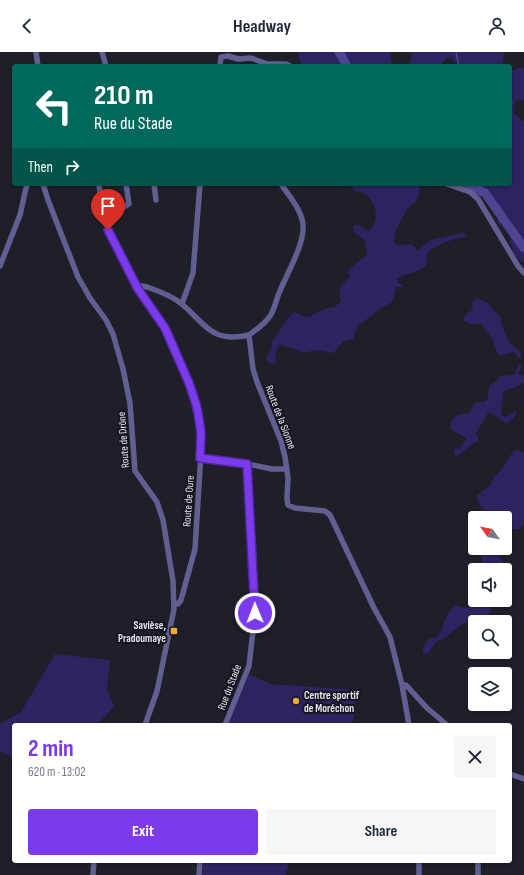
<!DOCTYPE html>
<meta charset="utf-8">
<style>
body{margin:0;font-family:"Sofia Sans Condensed",sans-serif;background:#f6f6f7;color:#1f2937;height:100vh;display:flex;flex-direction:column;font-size:15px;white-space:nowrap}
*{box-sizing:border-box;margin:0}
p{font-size:13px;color:#747a83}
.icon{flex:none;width:22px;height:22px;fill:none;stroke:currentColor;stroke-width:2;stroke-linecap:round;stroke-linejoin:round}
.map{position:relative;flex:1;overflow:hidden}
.details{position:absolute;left:12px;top:671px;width:500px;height:140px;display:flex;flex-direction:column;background:#fff;border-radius:4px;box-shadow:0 1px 3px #0004}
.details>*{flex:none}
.hud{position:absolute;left:12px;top:12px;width:500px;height:122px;border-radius:4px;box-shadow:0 1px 3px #0004;background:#00695c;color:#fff;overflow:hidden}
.needle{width:26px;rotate:303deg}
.controls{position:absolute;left:468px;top:459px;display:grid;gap:8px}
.controls a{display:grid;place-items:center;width:44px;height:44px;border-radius:4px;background:#fff;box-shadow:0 1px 3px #0004;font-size:20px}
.pin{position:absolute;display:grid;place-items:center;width:34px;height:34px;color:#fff;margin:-41px -17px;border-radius:50% 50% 50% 0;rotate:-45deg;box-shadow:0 0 4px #0007}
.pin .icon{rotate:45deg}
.me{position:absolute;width:44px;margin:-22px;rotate:359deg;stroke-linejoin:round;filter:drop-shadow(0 0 3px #0008)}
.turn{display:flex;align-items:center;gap:14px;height:84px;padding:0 16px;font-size:18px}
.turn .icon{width:52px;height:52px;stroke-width:2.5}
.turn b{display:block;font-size:28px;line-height:34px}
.then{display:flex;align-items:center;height:38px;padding:0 16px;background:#0003;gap:8px;font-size:15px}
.round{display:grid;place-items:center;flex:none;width:42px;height:42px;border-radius:4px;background:#f6f6f7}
.summary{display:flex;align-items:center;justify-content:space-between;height:68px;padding:0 16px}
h1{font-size:24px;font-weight:700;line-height:30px;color:#7c3aed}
.button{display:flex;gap:8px;margin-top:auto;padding:8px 16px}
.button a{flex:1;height:46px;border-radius:4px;background:#7c3aed;color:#fff;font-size:16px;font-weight:700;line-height:46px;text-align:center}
.button a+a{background:#f6f6f7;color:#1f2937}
header{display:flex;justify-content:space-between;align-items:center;height:52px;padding:0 16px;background:#fff;font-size:18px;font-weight:700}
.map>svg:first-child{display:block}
</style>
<header><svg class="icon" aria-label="back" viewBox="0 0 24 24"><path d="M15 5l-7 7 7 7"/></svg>Headway<svg class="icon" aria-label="person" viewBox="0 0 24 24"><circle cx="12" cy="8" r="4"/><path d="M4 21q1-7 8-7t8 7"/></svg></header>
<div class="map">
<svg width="524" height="823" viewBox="0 0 524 823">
<rect width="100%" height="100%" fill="#1f1f2a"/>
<path fill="#2c2360" d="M 298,0 L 391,0 L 391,8 L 394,14 L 301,14 Z
M 412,0 L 504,0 L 503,14 L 459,14 L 451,6 L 447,6 L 440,14 L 407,14 L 411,6 Z
M 522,15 L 524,16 L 524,48 L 515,49 L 514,62 L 519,65 L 524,70 L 524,211 C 507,200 515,192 507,180 C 504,176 500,174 497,170 C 505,152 488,142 475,134 L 475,132 L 510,132 L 510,19 Z
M 350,132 L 417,132 L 420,135 C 419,141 418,147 415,151 L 410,154 L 407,157 L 395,180 L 394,191 L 397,193 L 411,192 L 418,198 L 431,188 L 462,181 L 467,182 L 465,185 C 457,186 451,188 444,191 C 432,197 424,197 427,213 C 420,220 406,221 397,227 L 398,231 L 402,233 L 403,235 L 396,235 L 392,250 L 380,257 L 362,271 L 358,272 L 355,281 L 354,287 L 344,289 L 333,301 L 317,298 L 302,301 L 297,298 L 280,293 C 272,300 278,304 275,312 L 269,311 L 266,306 L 272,295 L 271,290 C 273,287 277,284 279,280 C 283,272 287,265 295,260 L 305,265 L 311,264 L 323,257 L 335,255 L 341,249 C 338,237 340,233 350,225 L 348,220 L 354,213 L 367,203 L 365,189 L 353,179 L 353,174 L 357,172 L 368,179 C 381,171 377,147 363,141 C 361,139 357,139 354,139 Z
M 476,247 L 480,247 L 488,251 L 492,257 L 500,264 L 504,280 L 510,292 L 521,300 L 521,306 L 519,306 L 514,300 L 501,304 L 497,300 L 492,286 L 481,272 L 478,271 C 472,274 467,272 463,267 C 465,262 470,261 473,256 L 472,251 Z
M 520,311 L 522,313 L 518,322 L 521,324 L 524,322 L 524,330 L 517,335 L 503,339 C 504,348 500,355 501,362 L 505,365 L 510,363 L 515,359 L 517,360 C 515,365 512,368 507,371 C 500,369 495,361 488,361 L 476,381 L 478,385 L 478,390 L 474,391 L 456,405 L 454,401 L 455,397 L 460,396 L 467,387 L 451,377 C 449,365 459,361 469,361 L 476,350 L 485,350 L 488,347 L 489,334 L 496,329 L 500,324 L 514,323 Z
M 514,398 L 518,398 L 524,400 L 524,471 L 519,477 L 508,477 L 505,479 L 505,466 L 480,466 L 483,458 L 477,447 L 477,443 L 490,434 L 494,425 L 503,416 Z
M 477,496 L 497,496 L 504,515 L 503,518 L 483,518 L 483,511 Z
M 478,548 L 492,548 L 491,559 L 488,564 L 474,570 L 464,571 L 443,587 L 436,590 L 429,600 L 426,602 L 423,601 L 423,597 L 429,586 L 435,586 C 443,581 443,571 447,563 C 449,559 453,556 456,553 L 464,556 L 468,556 Z
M 55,602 L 110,608 L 107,637 L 114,655 L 97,673 L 14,673 L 14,706 L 0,699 L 0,672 L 21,660 Z
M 249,622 L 270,632 L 355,638 L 355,661 L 351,673 L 228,673 Z
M 204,809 L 289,809 L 286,823 L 202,823 Z"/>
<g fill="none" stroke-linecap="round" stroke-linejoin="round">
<path stroke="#4d4591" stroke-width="1.5" d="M 456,0 L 459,14
M 481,132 L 485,141"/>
<path stroke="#4d4591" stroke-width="9" d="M 339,0 L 347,14
M 464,132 L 485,141 L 524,196"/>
<path stroke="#615f92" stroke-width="5.5" d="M 36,0 L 38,14
M 102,0 L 106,14
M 220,14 L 221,5 L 228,4 L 238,7 L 251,6 L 267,12 L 286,12 L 290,14
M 43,132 L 48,148 L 78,225 L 90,246 L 106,268 L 113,282 L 123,317 L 130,351 L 135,419 L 157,450 L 163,468 L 173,529 L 174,557 L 157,639 L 145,673
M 99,132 L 102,156 L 110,184 L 138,237 L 165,276 L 189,331 L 198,361 L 201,381 L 201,401 L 195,497 L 181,548 L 178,552 L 174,552
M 154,132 L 156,148
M 281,132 C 289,144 301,157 303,172 C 305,192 287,221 280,239 C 276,247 275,257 270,264 C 265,272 257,277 249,283 L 253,317 L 257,330 L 281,389 L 285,405 L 288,426 L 287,447 L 288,453 L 295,456 L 325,459 L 330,463 L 374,556 L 390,585 L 402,633 L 409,673
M 447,132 L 470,140 L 478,147 L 518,214 L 524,221
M 124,155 L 129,152 L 126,132
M 0,214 L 20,163 L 26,136 L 28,132
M 137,235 L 142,234 L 147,235 C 159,239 173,244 183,253 C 207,274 212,291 249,283
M 182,252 L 193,221 L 200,132
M 201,406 L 243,411 L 272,417 L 287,417
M 402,633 L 406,633 L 427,656 L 447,673
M 225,673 L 249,614 L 255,561 L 247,412
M 510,722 L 524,727
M 419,809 L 419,823
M 478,809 L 478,823
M 93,823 L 94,809
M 199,823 L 200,809"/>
</g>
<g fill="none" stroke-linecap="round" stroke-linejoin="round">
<defs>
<path id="route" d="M 108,178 L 138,237 L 165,276 L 189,331 L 196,352 L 198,361 L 201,381 L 200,406 L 247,412 L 255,561"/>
</defs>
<use href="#route" stroke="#51269a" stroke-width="10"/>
<use href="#route" stroke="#7c3aed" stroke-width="7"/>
</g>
<g fill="#eda83b" stroke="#161620" stroke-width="1.5">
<rect x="170" y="575" width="8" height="8" rx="2"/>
<circle cx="296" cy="649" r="4"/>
</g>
<g text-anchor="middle" stroke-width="4" stroke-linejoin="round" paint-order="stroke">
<g font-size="11" fill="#e5e5ed" stroke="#161620">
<text transform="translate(281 365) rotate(69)" y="4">Route de la Sionne</text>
<text transform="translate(123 388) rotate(-94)" y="4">Route de Drône</text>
<text transform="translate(188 449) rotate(-86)" y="4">Route de Oure</text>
<text transform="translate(229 635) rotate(-69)" y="4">Rue du Stade</text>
</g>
<g font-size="11" font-weight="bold" fill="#e5e5ed" stroke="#161620" text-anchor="end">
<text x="166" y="577">Savièse,<tspan x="166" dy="13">Pradoumaye</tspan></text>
<text x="304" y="647" text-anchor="start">Centre sportif<tspan x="304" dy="13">de Moréchon</tspan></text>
</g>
</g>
</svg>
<div class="controls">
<a><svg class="needle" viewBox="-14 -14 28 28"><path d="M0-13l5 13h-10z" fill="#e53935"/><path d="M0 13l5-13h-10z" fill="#747a83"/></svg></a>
<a><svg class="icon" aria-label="sound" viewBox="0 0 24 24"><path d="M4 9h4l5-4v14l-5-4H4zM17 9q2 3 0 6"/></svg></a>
<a><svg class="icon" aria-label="search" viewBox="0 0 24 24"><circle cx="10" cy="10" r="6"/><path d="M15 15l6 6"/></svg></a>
<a><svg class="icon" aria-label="layers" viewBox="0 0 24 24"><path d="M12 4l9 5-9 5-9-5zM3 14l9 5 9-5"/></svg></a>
</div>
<div class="pin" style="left:108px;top:178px;background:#d93025"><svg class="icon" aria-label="arrive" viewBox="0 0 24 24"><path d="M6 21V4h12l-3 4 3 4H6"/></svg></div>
<svg class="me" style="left:255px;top:561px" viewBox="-20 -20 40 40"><circle r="17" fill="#7c3aed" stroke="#fff" stroke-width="3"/><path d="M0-11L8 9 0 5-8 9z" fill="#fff"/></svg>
<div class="hud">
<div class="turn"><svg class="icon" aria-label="left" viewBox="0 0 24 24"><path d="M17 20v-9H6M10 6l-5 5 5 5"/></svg><div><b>210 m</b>Rue du Stade</div></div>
<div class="then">Then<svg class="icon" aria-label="right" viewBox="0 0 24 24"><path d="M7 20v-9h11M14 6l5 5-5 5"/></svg></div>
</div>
<section class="details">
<div class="summary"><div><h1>2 min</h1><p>620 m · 13:02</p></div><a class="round"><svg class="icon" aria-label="close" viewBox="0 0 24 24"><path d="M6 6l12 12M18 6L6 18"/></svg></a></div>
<div class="button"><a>Exit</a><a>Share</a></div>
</section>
</div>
